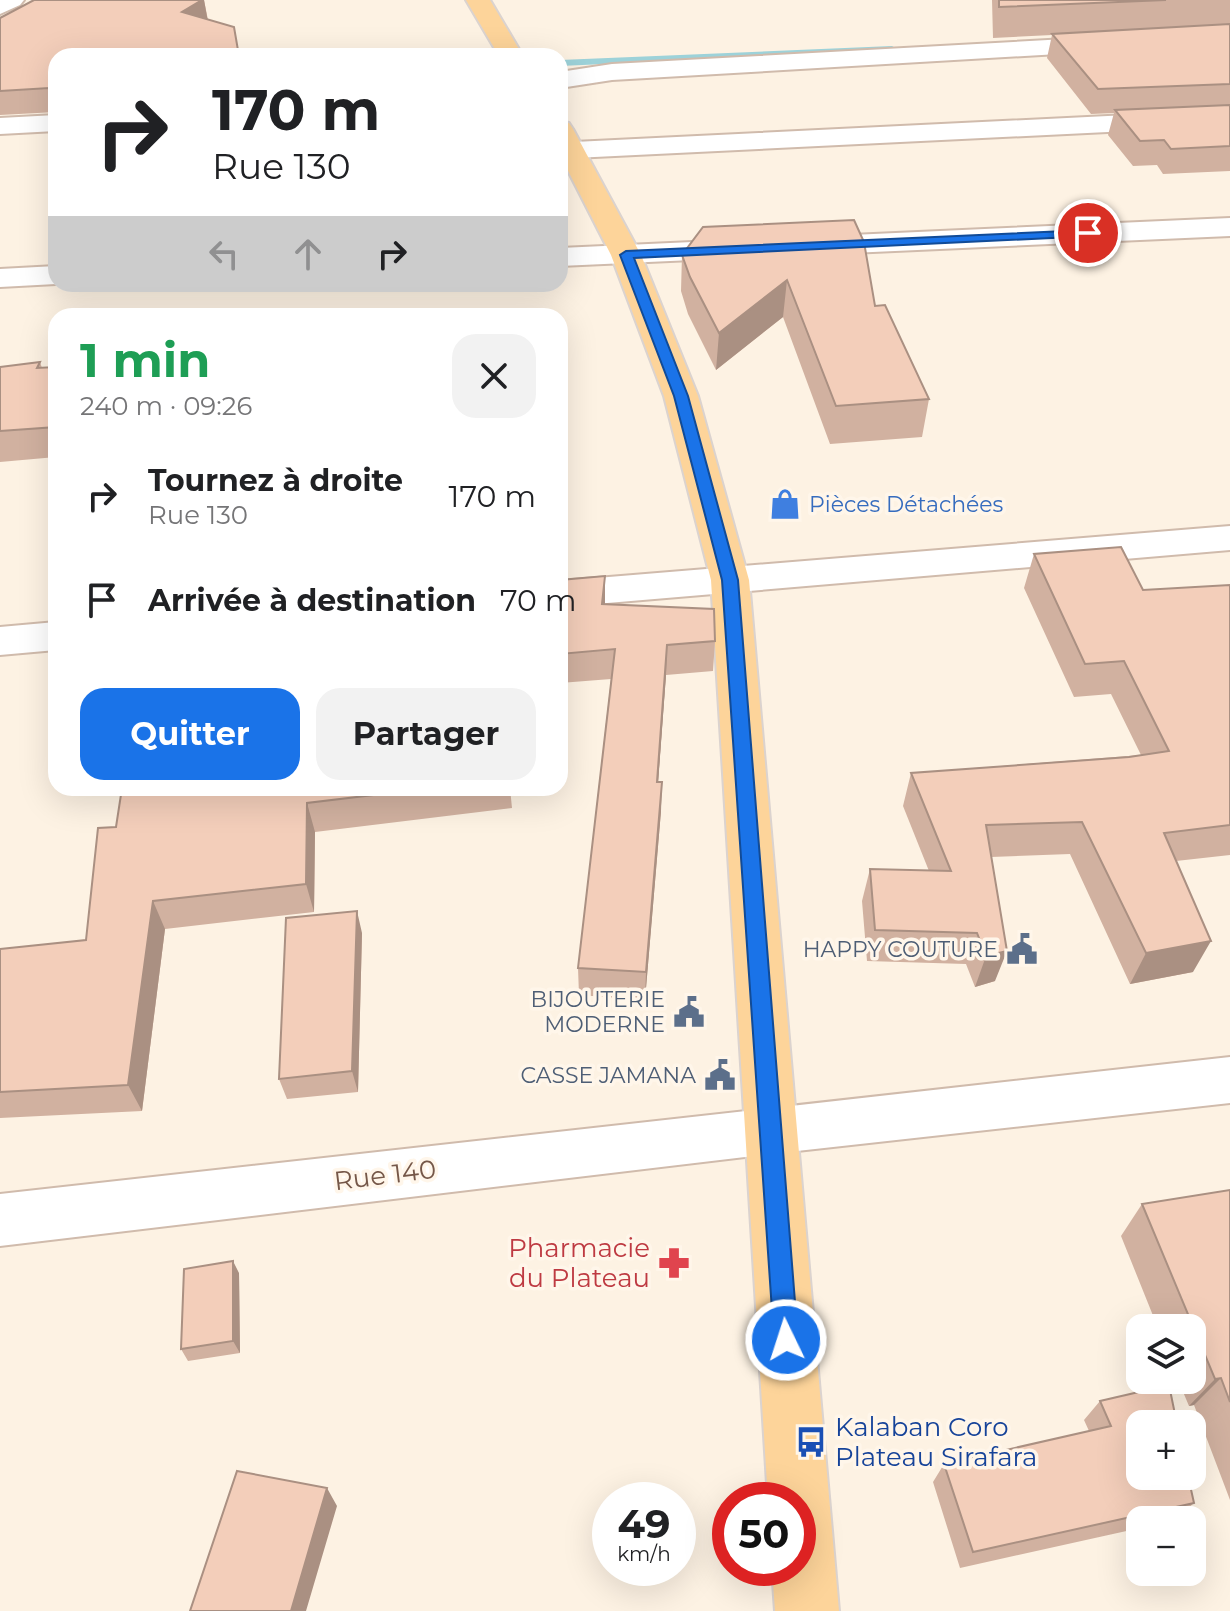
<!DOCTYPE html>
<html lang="fr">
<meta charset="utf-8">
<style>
body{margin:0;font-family:Montserrat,sans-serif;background:#f2f2f2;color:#202124;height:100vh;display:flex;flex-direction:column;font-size:30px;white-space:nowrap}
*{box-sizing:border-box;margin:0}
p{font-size:26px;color:#757577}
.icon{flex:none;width:44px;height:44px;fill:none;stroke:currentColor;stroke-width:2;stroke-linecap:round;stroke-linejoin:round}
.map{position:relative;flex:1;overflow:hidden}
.sheet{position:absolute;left:48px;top:308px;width:520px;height:488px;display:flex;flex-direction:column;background:#fff;border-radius:24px;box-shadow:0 8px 32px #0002}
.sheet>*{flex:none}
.hud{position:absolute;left:48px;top:48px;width:520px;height:244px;border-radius:24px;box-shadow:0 8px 32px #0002;background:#fff;color:#202124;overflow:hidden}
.tools{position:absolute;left:1126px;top:1314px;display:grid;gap:16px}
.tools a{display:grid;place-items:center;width:80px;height:80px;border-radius:16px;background:#fff;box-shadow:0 8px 32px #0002;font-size:40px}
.speed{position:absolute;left:592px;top:1482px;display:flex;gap:16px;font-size:40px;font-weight:700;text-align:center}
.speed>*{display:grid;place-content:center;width:104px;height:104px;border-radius:50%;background:#fff;box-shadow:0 8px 32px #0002;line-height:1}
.speed small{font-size:20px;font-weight:400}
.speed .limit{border:12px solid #d22;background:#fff;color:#111}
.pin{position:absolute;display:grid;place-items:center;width:68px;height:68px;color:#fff;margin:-34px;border:4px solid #fff;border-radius:50%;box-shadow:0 2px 8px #0007}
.me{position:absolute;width:88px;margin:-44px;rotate:356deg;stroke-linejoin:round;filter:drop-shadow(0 0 6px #0008)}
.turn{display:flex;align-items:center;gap:28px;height:168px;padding:0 32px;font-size:36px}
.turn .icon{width:104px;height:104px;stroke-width:2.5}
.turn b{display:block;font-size:56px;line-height:68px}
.lanes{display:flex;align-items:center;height:76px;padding:0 32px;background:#0003;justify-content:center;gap:40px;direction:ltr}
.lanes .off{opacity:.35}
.round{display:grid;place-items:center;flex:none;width:84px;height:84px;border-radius:24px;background:#f2f2f2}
.head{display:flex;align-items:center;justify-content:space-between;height:136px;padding:0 32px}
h1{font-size:48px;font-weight:700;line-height:60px;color:#1e9e55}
.cta{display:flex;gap:16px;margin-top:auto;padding:16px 32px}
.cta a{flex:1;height:92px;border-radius:24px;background:#1a73e8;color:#fff;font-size:32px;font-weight:700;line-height:92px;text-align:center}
.cta a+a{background:#f2f2f2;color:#202124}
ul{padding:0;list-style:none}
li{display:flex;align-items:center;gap:24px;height:104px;padding:0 32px}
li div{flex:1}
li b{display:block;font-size:30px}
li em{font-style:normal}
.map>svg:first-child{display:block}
</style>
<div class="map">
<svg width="1230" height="1611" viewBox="0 0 1230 1611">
<rect width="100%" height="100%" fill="#fdf2e3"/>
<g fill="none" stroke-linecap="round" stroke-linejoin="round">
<path fill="#9dd2d9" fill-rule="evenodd" d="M 892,46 L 897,49 L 896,51 L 560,66 L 560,60 Z"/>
<defs>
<path id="minor" d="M 0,0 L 24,0 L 20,5 L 0,14 Z
M 1230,30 L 1230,44 L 612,80 L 560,88 L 560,72 L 612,64 Z
M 1230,110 L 1230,126 L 574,158 L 564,156 L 560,150 L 564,144 L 574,142 Z
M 56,115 L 56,131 L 0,134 L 0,118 Z
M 1230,218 L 1230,236 L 560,266 L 560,248 Z
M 56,266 L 56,284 L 0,287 L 0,269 Z
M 1230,526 L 1230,550 L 560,607 L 560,581 Z
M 56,622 L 56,650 L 0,655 L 0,627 Z
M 1230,1057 L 1230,1103 L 770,1154 L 0,1246 L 0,1194 Z"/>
<path id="major" d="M 466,0 L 490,0 L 523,56 L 499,56 Z
M 560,121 L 569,123 L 573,129 L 641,255 L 698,396 L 749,580 L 839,1611 L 775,1611 L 772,1568 L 798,1568 L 798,1500 L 768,1500 L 711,580 L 664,396 L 611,255 L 560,155 Z"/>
</defs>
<use href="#minor" stroke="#d0bbac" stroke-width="4"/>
<use href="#major" stroke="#dbd3cf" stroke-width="4"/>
<use href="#minor" fill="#fff" fill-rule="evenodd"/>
<use href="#major" fill="#fdd49a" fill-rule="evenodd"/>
</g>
<path fill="#d1b1a0" d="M 34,0 L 204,0 L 208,20 L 56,56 L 56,112 L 0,115 L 0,18 Z
M 992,0 L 1230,0 L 1230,171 L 1163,174 L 1157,165 L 1133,166 L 1108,135 L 1114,113 L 1091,114 L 1047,58 L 1052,35 L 993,38 Z
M 703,227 L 875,306 L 929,399 L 922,437 L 830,444 L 783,317 L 716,370 L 688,314 L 681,291 L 682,255 Z
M 40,362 L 42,368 L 56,367 L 56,457 L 0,462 L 0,367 Z
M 1034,554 L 1143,590 L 1230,585 L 1230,855 L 1176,861 L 1193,972 L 1130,984 L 1070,854 L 991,857 L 995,981 L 975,987 L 966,964 L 867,961 L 862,901 L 870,869 L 929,871 L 903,806 L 911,773 L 1141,755 L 1111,694 L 1074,697 L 1024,588 Z
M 560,580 L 605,604 L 715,641 L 713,671 L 666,675 L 658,782 L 661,811 L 645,1000 L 579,995 L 578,968 L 611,679 L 560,683 Z
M 122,788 L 510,788 L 512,808 L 315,832 L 314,912 L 165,929 L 142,1111 L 0,1118 L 0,949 L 86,940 L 116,827 Z
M 362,933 L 358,1092 L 287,1099 L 279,1079 Z
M 1230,1190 L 1230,1500 L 1194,1405 L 1189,1406 L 1178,1380 L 1192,1380 L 1192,1328 L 1158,1328 L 1121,1236 L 1142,1204 Z
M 239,1273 L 240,1353 L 188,1361 L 181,1349 Z
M 1100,1401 L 1194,1503 L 1174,1520 L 1140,1520 L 1140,1528 L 960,1568 L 933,1482 L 944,1464 L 1089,1431 L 1084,1420 Z"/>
<path fill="#aa9082" d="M 202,0 L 204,0 L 208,22 L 182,12 Z
M 787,280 L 783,317 L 716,370 L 719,333 Z
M 605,576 L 605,606 L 602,604 Z
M 667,645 L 666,675 L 656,811 L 657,782 Z
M 662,782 L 661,811 L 645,1000 L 646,972 Z
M 307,803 L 315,832 L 314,912 L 306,884 Z
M 153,901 L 165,929 L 142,1111 L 128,1085 Z
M 357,911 L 362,933 L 358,1092 L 352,1071 Z
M 1211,941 L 1193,972 L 1130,984 L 1146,953 Z
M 1007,951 L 995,981 L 975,987 L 986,956 Z
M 233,1261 L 239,1273 L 240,1353 L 233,1341 Z
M 1221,1378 L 1194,1405 L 1189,1406 L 1215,1379 Z
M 327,1488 L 337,1506 L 306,1611 L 291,1611 Z"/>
<path fill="#f3ceba" stroke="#aa9082" stroke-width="2" d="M 34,0 L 202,0 L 182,12 L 234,27 L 239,56 L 56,56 L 56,96 L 52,96 L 49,88 L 0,91 L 0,18 Z
M 999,0 L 1166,0 L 999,7 Z
M 1230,24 L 1230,84 L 1098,89 L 1052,34 Z
M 1230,105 L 1230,146 L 1171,149 L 1164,140 L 1140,141 L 1115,110 Z
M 854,220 L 864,242 L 875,306 L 885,305 L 929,399 L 836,406 L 787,280 L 719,333 L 690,277 L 682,255 L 703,227 Z
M 40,362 L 37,368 L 56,367 L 56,427 L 0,431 L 0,367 Z
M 1121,547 L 1143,590 L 1230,585 L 1230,825 L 1164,833 L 1211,941 L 1146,953 L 1082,822 L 986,825 L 1007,951 L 986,956 L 977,933 L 875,930 L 870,869 L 951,871 L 911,773 L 1129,757 L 1169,751 L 1124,661 L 1085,664 L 1034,554 Z
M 605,576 L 602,604 L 714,609 L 715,641 L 667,645 L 657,782 L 662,782 L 646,972 L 578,968 L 615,649 L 560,654 L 560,580 Z
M 122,788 L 432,788 L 307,803 L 306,884 L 153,901 L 128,1085 L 0,1092 L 0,949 L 86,940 L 98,828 L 116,827 Z
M 357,911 L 352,1071 L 279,1079 L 286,918 Z
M 1230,1190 L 1230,1402 L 1221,1378 L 1215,1379 L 1142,1204 Z
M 233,1261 L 233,1341 L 181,1349 L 184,1269 Z
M 1169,1385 L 1177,1424 L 1140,1424 L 1140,1476 L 1188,1476 L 1194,1503 L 973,1552 L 944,1464 L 1111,1426 L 1100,1401 Z
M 237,1471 L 327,1488 L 291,1611 L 190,1611 Z"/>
<path fill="#1a73e8" stroke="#114b97" stroke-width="2" d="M 1088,230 L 1093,231 L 1093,236 L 634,258 L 688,396 L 738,580 L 798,1340 L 794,1349 L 786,1352 L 777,1349 L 774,1340 L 722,580 L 674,396 L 620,255 L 626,251 Z"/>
<defs>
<symbol id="shop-bare" viewBox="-9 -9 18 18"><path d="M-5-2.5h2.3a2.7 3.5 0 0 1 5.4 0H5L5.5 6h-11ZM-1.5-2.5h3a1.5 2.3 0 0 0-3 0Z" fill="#3f7fe0" stroke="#fff6ea" stroke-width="2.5" paint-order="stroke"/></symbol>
<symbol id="civic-bare" viewBox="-9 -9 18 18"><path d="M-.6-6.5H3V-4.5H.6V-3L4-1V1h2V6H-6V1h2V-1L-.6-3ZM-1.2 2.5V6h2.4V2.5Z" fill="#5c6f8a" stroke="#fff6ea" stroke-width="2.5" paint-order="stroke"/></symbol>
<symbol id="pharmacy-bare" viewBox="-9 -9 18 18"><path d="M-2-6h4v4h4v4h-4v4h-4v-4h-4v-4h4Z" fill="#e0444e" stroke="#fff6ea" stroke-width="2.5" paint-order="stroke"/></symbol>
<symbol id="bus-bare" viewBox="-9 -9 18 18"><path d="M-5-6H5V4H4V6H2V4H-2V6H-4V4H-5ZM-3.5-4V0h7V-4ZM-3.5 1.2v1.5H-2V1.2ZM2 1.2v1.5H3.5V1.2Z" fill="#1a4fb4" stroke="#fff6ea" stroke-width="2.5" paint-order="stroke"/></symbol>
</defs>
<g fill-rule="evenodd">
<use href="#shop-bare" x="763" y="482" width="44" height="44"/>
<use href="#civic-bare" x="1000" y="927" width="44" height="44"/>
<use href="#civic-bare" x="667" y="990" width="44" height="44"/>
<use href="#civic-bare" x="698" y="1053" width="44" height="44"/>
<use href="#pharmacy-bare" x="652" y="1241" width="44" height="44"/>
<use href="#bus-bare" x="789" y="1420" width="44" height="44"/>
</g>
<g text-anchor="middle" stroke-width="7" stroke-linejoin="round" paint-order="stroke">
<g font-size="22" fill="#366cbe" stroke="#fff6ea" text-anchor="start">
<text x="809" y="512">Pièces Détachées</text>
</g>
<g font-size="22" fill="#4e5e75" stroke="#fff6ea" text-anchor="end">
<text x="998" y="957">HAPPY COUTURE</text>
<text x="665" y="1007">BIJOUTERIE<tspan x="665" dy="25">MODERNE</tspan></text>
<text x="696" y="1083">CASSE JAMANA</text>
</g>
<g font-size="26" fill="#755748" stroke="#fff6ea">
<text transform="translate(385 1175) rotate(-7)" y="9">Rue 140</text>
</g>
<g font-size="26" fill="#be3a42" stroke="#fff6ea" text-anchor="end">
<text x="650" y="1257">Pharmacie<tspan x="650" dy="30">du Plateau</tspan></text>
</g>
<g font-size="26" fill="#164399" stroke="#fff6ea" text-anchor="start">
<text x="835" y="1436">Kalaban Coro<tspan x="835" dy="30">Plateau Sirafara</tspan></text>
</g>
</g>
</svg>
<div class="tools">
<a><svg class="icon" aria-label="layers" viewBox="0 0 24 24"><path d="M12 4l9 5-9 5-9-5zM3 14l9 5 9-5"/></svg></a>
<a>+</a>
<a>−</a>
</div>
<div class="speed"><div>49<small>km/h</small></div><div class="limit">50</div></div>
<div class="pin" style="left:1088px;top:233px;background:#d93025"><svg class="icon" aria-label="arrive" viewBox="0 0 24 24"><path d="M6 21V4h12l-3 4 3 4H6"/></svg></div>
<svg class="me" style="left:786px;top:1340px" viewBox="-20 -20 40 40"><circle r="17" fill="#1a73e8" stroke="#fff" stroke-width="3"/><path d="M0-11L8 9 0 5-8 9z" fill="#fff"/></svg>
<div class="hud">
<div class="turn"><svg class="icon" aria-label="right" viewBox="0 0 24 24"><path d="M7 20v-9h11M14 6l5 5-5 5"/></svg><div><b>170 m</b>Rue 130</div></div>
<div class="lanes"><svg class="icon off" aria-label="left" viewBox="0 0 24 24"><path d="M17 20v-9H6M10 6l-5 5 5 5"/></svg><svg class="icon off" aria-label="ahead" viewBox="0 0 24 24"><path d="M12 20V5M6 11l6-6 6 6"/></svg><svg class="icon" aria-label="right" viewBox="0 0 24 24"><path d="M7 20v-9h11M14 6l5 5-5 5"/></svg></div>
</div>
<section class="sheet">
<div class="head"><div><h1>1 min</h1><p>240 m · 09:26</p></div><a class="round"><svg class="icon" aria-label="close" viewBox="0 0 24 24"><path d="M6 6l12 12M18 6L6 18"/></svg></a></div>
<ul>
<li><svg class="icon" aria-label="right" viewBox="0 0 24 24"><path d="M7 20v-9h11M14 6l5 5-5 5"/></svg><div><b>Tournez à droite</b><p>Rue 130</p></div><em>170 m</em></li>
<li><svg class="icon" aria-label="arrive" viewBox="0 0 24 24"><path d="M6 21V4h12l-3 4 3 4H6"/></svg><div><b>Arrivée à destination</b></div><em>70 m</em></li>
</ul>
<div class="cta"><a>Quitter</a><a>Partager</a></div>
</section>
</div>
